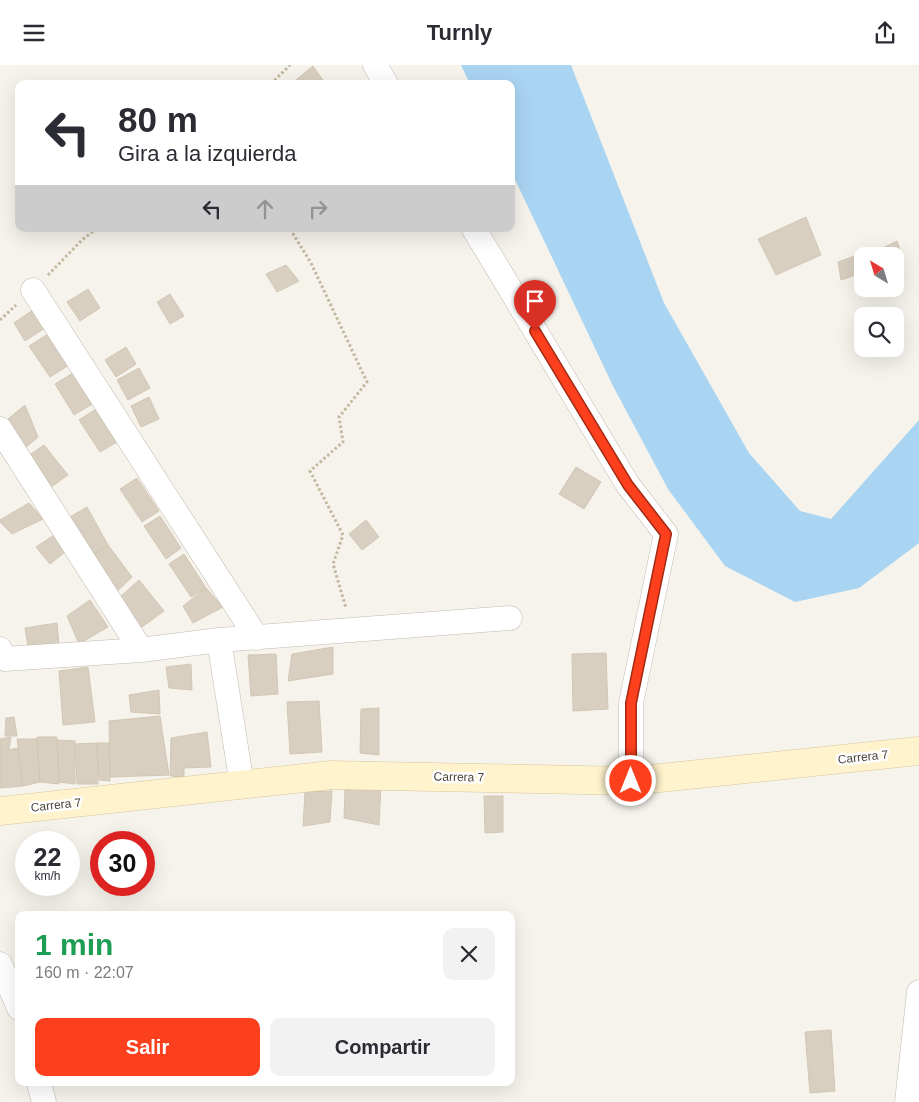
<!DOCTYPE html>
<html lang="es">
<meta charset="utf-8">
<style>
body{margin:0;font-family:Helvetica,sans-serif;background:#f2f2f3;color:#2b2b33;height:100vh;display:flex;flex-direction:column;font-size:19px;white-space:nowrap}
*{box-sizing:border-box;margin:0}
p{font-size:16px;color:#7c7c81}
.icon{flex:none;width:28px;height:28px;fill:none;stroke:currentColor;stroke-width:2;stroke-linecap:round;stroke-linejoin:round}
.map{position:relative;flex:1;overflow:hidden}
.panel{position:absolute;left:15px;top:846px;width:500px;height:175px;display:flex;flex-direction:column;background:#fff;border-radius:10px;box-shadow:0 5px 20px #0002}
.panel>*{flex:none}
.top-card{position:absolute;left:15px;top:15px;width:500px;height:152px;border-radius:10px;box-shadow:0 5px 20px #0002;background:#fff;color:#2b2b33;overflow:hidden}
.needle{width:32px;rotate:322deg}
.fabs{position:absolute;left:854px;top:182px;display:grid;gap:10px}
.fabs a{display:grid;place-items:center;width:50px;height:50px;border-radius:10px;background:#fff;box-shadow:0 5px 20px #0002;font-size:25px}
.speed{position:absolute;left:15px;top:766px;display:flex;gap:10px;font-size:25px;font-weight:700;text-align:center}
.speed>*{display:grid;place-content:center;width:65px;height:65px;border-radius:50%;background:#fff;box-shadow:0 5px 20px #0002;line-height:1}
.speed small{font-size:12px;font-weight:400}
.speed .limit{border:8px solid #d22;background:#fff;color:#111}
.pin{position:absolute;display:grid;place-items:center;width:42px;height:42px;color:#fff;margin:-51px -21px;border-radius:50% 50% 50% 0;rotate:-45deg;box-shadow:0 0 5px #0007}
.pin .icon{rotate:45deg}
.me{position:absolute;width:55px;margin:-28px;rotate:0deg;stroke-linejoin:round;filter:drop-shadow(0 0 4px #0008)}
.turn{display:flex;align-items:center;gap:18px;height:105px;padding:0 20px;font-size:22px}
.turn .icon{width:65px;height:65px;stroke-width:2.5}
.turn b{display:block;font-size:35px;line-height:42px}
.lanes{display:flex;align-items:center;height:48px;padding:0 20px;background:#0003;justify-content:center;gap:25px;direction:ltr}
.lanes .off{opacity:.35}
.round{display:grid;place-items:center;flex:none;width:52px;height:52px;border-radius:10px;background:#f2f2f3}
.head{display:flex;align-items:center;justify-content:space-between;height:85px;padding:0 20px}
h1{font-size:30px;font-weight:800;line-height:38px;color:#1e9e55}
.primary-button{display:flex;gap:10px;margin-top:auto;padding:10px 20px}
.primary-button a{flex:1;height:58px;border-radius:10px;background:#fc3f1d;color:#fff;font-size:20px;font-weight:800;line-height:58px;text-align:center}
.primary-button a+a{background:#f2f2f3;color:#2b2b33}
header{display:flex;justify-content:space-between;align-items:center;height:65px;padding:0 20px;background:#fff;font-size:22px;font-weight:800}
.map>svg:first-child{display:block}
</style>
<header><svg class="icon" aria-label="menu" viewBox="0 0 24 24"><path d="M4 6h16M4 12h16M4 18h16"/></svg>Turnly<svg class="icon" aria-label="share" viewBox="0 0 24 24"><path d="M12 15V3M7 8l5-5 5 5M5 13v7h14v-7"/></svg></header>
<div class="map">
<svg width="919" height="1037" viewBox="0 0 919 1037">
<rect width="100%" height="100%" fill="#f6f3ec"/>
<path fill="#a9d4f2" d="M 461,0 L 571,0 L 664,238 L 749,388 L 800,446 L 831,454 L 919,355 L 919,478 L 859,523 L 795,537 L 725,501 L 668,424 L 613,321 L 511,106 L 511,19 L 470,19 Z"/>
<path fill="#d8cfc1" stroke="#d3c7b4" d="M 313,1 L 323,15 L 318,19 L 291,19 Z
M 806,152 L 821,190 L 776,210 L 758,174 Z
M 897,176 L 904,196 L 895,200 L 895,191 L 870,191 L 869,190 Z
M 860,189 L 862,196 L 862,208 L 841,215 L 838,197 Z
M 286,200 L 299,216 L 277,227 L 266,209 Z
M 88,224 L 100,243 L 80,256 L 67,237 Z
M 170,229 L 184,251 L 170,259 L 157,237 Z
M 33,245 L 45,263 L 25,276 L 14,258 Z
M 48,269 L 69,300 L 50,312 L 29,281 Z
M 126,282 L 136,299 L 116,312 L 105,295 Z
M 139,303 L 150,323 L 128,335 L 117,315 Z
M 73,308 L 92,339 L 74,350 L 55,319 Z
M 149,332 L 159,354 L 141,362 L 131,341 Z
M 25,340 L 38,372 L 23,385 L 8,354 Z
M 96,344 L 117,377 L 100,387 L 79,355 Z
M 44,380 L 68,410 L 47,425 L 28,391 Z
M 576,402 L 601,417 L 584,444 L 559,429 Z
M 137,413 L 159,446 L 142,457 L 120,424 Z
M 29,438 L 43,454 L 12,469 L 0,457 L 0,455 Z
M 87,442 L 108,480 L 89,492 L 68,453 Z
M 160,451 L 181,483 L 166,494 L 144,461 Z
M 366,455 L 379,472 L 362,485 L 349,469 Z
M 54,470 L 65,487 L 50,499 L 36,482 Z
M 108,480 L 132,512 L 109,534 L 89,492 Z
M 184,489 L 206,523 L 191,532 L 169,499 Z
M 139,515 L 164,546 L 131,570 L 119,533 Z
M 206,523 L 223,542 L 193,558 L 183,541 Z
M 90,535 L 108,562 L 79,579 L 67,551 Z
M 57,558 L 59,580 L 28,582 L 25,563 Z
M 333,582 L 333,609 L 288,616 L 292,589 Z
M 606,588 L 608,644 L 573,646 L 572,589 Z
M 276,589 L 278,629 L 251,631 L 248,590 Z
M 191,599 L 192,625 L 169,623 L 166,602 Z
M 88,602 L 95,657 L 63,660 L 59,606 Z
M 159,625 L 160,649 L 131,647 L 129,630 Z
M 319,636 L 322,687 L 290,689 L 287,637 Z
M 379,643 L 379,690 L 360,688 L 361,644 Z
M 160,651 L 169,710 L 110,712 L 109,656 Z
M 14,652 L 17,671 L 5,671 L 6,653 Z
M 207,667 L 211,702 L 184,703 L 184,712 L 170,711 L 171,673 Z
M 11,672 L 9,685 L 17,683 L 23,721 L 0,723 L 0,674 Z
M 37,672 L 57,672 L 59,719 L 40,717 Z
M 17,674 L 37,674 L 40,717 L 23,721 Z
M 57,675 L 75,676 L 75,719 L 59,717 Z
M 97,678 L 109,678 L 110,716 L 99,715 Z
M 97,678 L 98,719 L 77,719 L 75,679 Z
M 381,722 L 379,760 L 344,753 L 345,725 Z
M 332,726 L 330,757 L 303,761 L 305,727 Z
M 484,731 L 503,731 L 503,767 L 485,768 Z
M 831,965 L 835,1026 L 810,1028 L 805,967 Z"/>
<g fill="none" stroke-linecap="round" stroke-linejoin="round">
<defs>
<path id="street" d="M 375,0 L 386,19
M 474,164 L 628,420 L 666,469 L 631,638 L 631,716
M 33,225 L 257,573
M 0,364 L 141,585
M 219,575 L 242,720
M 0,584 L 5,594 L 141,585 L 219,575 L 510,553
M 0,899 L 19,943
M 39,1018 L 44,1037
M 907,1037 L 919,927"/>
<path id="secondary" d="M 0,746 L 331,710 L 631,716 L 919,686"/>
</defs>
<use href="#street" stroke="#c2bbae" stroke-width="25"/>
<use href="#secondary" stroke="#d6c79b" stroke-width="29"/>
<path stroke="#c4b79f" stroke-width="3" stroke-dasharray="2.5 2.5" stroke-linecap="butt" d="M 271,19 L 290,0
M 290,164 L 311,198 L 367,317 L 339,352 L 343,377 L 310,406 L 343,470 L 333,499 L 346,543
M 48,210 L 82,175 L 96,164
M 0,255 L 16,240"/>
<use href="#street" stroke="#fff" stroke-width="24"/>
<use href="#secondary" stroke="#fff3cd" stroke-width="28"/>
</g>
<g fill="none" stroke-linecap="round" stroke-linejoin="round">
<defs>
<path id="route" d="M 535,266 L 628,420 L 666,469 L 631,638 L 631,716"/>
</defs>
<use href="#route" stroke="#a42913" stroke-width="12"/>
<use href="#route" stroke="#fc3f1d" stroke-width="9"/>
</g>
<g text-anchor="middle" stroke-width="5" stroke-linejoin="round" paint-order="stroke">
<g font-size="12" fill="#4b4439" stroke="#fff">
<text transform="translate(863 692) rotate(-6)" y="4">Carrera 7</text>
<text transform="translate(459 712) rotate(1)" y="4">Carrera 7</text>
<text transform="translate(56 740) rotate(-6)" y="4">Carrera 7</text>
</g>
</g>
</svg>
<div class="fabs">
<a><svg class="needle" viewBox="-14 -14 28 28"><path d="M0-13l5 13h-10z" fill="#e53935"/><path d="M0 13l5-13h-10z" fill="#7c7c81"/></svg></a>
<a><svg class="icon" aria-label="search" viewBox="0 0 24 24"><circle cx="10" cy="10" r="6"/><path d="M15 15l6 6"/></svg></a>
</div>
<div class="speed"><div>22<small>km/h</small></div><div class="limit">30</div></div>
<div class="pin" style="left:535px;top:266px;background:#d93025"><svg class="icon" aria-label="arrive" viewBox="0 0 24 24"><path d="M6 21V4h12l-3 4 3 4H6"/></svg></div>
<svg class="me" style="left:631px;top:716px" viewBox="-20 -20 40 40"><circle r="17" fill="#fc3f1d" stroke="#fff" stroke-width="3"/><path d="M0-11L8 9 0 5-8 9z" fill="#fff"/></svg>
<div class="top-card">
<div class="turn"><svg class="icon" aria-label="left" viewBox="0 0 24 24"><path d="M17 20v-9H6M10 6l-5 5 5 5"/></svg><div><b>80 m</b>Gira a la izquierda</div></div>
<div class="lanes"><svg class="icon" aria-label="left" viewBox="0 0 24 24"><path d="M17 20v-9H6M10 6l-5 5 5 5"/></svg><svg class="icon off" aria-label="ahead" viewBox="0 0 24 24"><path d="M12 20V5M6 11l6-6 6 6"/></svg><svg class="icon off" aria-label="right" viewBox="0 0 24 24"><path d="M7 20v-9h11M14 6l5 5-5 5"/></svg></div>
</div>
<section class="panel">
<div class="head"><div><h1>1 min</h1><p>160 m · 22:07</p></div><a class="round"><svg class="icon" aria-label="close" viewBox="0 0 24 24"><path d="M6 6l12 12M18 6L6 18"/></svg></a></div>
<div class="primary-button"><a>Salir</a><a>Compartir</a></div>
</section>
</div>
